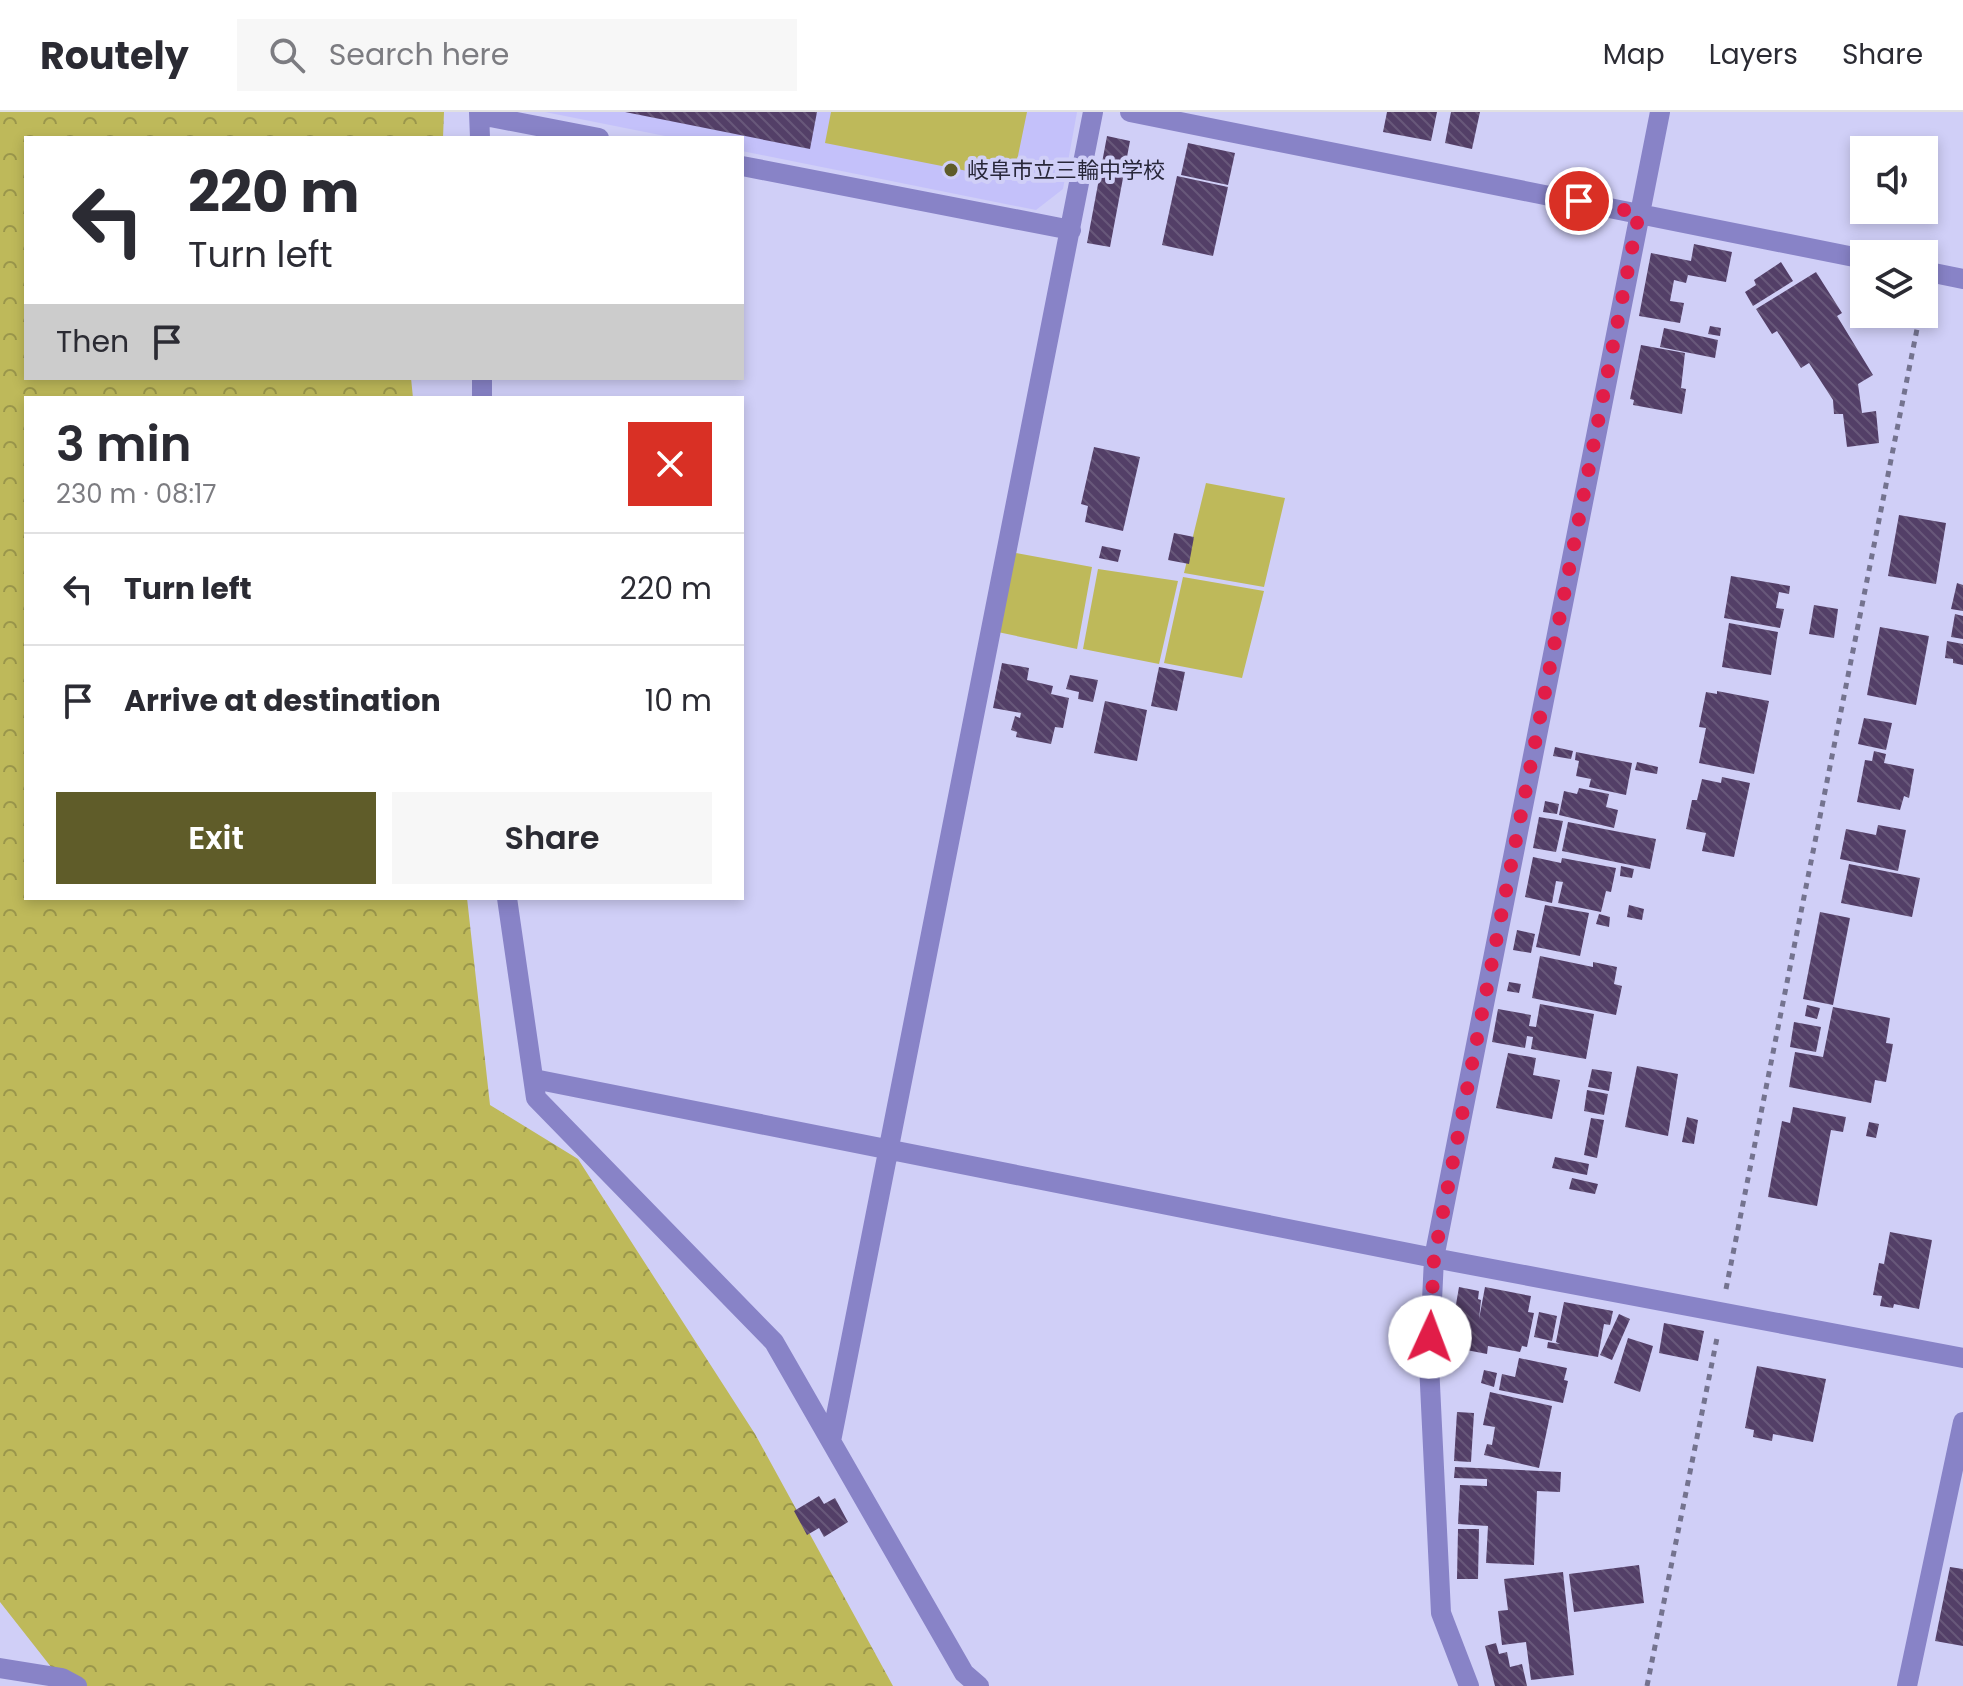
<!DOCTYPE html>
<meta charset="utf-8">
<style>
body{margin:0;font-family:Poppins,"Noto Sans JP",sans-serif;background:#f7f7f7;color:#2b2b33;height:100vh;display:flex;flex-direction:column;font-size:30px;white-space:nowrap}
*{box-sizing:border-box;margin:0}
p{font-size:26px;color:#7c7c81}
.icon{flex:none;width:44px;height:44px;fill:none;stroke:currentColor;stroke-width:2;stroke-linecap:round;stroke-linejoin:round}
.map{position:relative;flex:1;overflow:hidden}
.side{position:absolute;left:24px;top:284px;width:720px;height:504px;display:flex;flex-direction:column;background:#fff;border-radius:0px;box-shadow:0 4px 12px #0003}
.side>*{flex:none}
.top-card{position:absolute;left:24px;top:24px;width:720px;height:244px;border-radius:0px;box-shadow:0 4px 12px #0003;background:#fff;color:#2b2b33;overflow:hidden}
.fabs{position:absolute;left:1850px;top:24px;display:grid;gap:16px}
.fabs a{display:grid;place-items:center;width:88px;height:88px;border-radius:0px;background:#fff;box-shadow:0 4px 12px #0003;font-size:40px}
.pin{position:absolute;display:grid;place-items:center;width:68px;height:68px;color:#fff;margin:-34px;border:4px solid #fff;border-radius:50%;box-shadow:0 2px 8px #0007}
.me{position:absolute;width:88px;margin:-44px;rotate:2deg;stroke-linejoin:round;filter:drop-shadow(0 0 6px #0008)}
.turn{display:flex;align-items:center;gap:28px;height:168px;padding:0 32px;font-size:36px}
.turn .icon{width:104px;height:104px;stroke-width:2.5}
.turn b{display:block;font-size:56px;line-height:68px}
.then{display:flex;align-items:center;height:76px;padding:0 32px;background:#0003;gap:16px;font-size:30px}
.round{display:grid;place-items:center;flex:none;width:84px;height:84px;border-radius:0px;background:#f7f7f7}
.head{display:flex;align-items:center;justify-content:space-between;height:136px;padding:0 32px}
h1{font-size:48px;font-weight:600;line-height:60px}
.primary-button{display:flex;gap:16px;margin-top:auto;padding:16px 32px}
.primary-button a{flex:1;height:92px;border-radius:0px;background:#5f5c29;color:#fff;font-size:32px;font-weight:600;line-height:92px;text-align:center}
.primary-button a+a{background:#f7f7f7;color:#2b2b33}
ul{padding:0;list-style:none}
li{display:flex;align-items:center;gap:24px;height:112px;padding:0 32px;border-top:2px solid #e1e1e2}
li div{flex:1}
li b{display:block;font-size:30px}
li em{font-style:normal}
header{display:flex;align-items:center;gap:48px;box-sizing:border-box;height:112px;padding:0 40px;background:#fff;border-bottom:2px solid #e1e1e2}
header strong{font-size:38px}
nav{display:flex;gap:44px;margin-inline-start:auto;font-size:28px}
.search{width:560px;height:72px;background:#f7f7f7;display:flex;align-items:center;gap:20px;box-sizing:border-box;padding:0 28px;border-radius:0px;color:#7c7c81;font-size:30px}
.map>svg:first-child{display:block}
</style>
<header>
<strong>Routely</strong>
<div class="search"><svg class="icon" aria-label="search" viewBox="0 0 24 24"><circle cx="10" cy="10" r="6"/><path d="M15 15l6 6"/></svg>Search here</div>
<nav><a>Map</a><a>Layers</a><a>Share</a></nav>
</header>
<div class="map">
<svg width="1963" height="1574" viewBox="0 0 1963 1574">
<defs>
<pattern id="forest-crowns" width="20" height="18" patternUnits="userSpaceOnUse" patternTransform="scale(2)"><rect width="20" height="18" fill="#beb95a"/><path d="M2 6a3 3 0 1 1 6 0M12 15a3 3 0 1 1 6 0" fill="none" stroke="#9a964b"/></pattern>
<pattern id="building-back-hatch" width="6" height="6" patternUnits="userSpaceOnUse" patternTransform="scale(2)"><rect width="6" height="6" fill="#533f67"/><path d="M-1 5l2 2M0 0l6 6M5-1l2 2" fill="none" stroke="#68587a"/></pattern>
</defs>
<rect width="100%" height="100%" fill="#d0cff7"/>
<path fill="#c4c1fa" d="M 545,0 L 1077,0 L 1063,77 L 1036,98 L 742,39 L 742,26 L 675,26 Z"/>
<path fill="url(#forest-crowns)" d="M 0,0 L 444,0 L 443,26 L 26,26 L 26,266 L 411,266 L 413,286 L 26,286 L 26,786 L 467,786 L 490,993 L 578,1047 L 755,1322 L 893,1574 L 66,1574 L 0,1490 Z"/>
<path fill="#beb95a" d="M 831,0 L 1027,0 L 1013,68 L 825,31 Z
M 1206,371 L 1285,386 L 1264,475 L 1184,461 Z
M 1010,440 L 1092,455 L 1077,537 L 993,519 Z
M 1098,457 L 1178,469 L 1159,552 L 1083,537 Z
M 1183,465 L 1264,479 L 1242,566 L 1164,551 Z"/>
<path fill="url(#building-back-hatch)" d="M 625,0 L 817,0 L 810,37 Z
M 1387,0 L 1437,0 L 1431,29 L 1383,20 Z
M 1451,0 L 1480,0 L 1472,37 L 1445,31 Z
M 1107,24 L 1130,29 L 1110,135 L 1087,131 Z
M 1188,31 L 1235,41 L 1228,73 L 1181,63 Z
M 1177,64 L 1228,75 L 1213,144 L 1162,133 Z
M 1694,132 L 1732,140 L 1726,170 L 1688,163 L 1686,171 L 1674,168 L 1670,189 L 1684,191 L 1680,211 L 1639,204 L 1651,141 L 1691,149 Z
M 1781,150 L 1793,169 L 1753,194 L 1745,180 L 1756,173 L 1754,168 Z
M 1816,160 L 1842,201 L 1837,204 L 1873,263 L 1858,272 L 1862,301 L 1876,299 L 1879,331 L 1847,335 L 1843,302 L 1834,302 L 1833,288 L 1809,251 L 1801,256 L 1777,219 L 1772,222 L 1756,197 Z
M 1710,214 L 1721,216 L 1720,224 L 1708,222 Z
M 1664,216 L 1718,228 L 1715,246 L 1660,235 Z
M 1641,233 L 1685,241 L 1681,276 L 1686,277 L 1682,302 L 1633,293 L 1634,288 L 1630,287 Z
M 1094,335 L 1140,345 L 1123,419 L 1085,410 L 1088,394 L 1081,392 Z
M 1899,403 L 1946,411 L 1936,472 L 1888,464 Z
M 1174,421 L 1194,425 L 1189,452 L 1168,448 Z
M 1102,434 L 1121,438 L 1118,450 L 1099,446 Z
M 1731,464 L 1790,474 L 1789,482 L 1779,480 L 1776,496 L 1784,497 L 1780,516 L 1724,506 Z
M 1957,471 L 1963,473 L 1963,499 L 1951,497 Z
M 1814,493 L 1838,497 L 1834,526 L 1809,522 Z
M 1955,502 L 1963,504 L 1963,527 L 1951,525 Z
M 1729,511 L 1778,520 L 1771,563 L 1722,555 Z
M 1880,515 L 1929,524 L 1916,593 L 1867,583 Z
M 1947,529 L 1963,532 L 1963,553 L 1953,551 L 1953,547 L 1945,546 Z
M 1002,551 L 1029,556 L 1027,568 L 1053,574 L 1051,582 L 1069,586 L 1063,616 L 1055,615 L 1051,632 L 1016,625 L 1017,620 L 1011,618 L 1015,604 L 1020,606 L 1021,601 L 993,596 Z
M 1159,555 L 1185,560 L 1177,599 L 1151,594 Z
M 1070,563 L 1098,568 L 1093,590 L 1078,587 L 1079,580 L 1066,577 Z
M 1717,579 L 1769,589 L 1754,662 L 1699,651 L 1706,616 L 1699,615 L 1706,580 L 1717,582 Z
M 1105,589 L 1147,598 L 1137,649 L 1094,641 Z
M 1864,606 L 1892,611 L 1886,638 L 1858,632 Z
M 1555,635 L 1573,639 L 1571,647 L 1553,644 Z
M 1874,639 L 1886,642 L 1884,651 L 1914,657 L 1909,686 L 1904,684 L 1900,698 L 1857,690 L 1865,648 L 1872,649 Z
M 1576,640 L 1632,651 L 1626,683 L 1589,675 L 1591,667 L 1576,664 L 1579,649 L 1575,648 Z
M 1637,650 L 1658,655 L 1657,662 L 1635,658 Z
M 1722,665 L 1750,671 L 1734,745 L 1702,739 L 1706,721 L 1686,717 L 1692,688 L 1697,688 L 1702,667 L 1721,671 Z
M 1579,676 L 1609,682 L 1606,695 L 1618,698 L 1614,716 L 1559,703 L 1564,679 L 1577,682 Z
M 1545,689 L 1559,692 L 1557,702 L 1543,700 Z
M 1539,705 L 1563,709 L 1556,740 L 1533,736 Z
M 1568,710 L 1656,727 L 1650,757 L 1562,739 Z
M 1878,713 L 1906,718 L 1898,759 L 1840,747 L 1846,717 L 1876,723 Z
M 1533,745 L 1561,751 L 1562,746 L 1616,756 L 1611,780 L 1606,779 L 1601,800 L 1558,791 L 1563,770 L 1556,769 L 1552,791 L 1525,785 Z
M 1849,752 L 1920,766 L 1912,805 L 1841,791 Z
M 1621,754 L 1634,757 L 1632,766 L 1620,764 Z
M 1545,793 L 1589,801 L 1580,844 L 1536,835 Z
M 1629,793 L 1644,797 L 1642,808 L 1627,805 Z
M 1820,800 L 1850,806 L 1833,893 L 1803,887 Z
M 1599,802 L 1610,805 L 1609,815 L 1596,812 Z
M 1517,818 L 1535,822 L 1531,841 L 1513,838 Z
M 1540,844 L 1593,855 L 1593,850 L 1617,855 L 1614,872 L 1622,874 L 1616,903 L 1532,886 Z
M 1509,870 L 1521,872 L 1519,881 L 1507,879 Z
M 1540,892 L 1594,902 L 1586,947 L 1531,937 L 1533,925 L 1527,924 L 1525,936 L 1492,930 L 1498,897 L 1531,903 L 1529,914 L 1536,915 Z
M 1807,893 L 1820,896 L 1817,907 L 1805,904 Z
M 1833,895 L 1890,906 L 1886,931 L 1893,932 L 1886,970 L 1875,968 L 1871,991 L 1789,975 L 1795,940 L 1823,945 Z
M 1794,910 L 1821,915 L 1816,940 L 1790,935 Z
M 1508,941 L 1536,946 L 1533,963 L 1560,968 L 1552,1007 L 1496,996 Z
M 1637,954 L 1678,962 L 1668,1024 L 1625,1015 Z
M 1592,957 L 1612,960 L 1609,979 L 1588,975 Z
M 1587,978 L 1608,982 L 1604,1003 L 1584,999 Z
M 1793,995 L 1846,1005 L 1843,1020 L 1831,1018 L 1817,1094 L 1768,1085 L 1782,1009 L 1790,1011 Z
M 1687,1005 L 1698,1008 L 1694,1032 L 1682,1030 Z
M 1591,1006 L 1604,1008 L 1597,1046 L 1584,1043 Z
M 1869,1010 L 1879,1012 L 1876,1026 L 1866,1024 Z
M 1555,1045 L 1589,1052 L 1587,1063 L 1552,1056 Z
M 1572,1066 L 1598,1072 L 1595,1082 L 1569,1077 Z
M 1890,1120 L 1932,1128 L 1919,1197 L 1894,1192 L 1893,1196 L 1880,1194 L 1882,1184 L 1873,1183 L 1879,1151 L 1884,1152 Z
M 1459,1175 L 1479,1179 L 1478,1187 L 1481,1188 L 1479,1207 L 1485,1175 L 1531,1184 L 1528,1200 L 1534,1201 L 1527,1235 L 1522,1234 L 1520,1240 L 1488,1234 L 1487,1242 L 1451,1235 L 1452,1228 L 1450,1227 Z
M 1564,1190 L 1613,1199 L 1610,1213 L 1604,1212 L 1598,1245 L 1547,1236 L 1548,1230 L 1560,1232 L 1556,1230 Z
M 1539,1200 L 1557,1204 L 1552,1229 L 1534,1225 Z
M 1619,1202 L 1630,1207 L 1612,1248 L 1600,1243 Z
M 1664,1211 L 1704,1219 L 1698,1249 L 1659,1241 Z
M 1628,1226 L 1653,1234 L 1640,1280 L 1614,1271 Z
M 1519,1246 L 1567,1256 L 1564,1268 L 1568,1269 L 1563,1291 L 1499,1278 L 1502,1262 L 1515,1265 Z
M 1757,1254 L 1826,1267 L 1813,1330 L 1773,1322 L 1772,1329 L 1753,1325 L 1754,1318 L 1745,1316 Z
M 1484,1258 L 1497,1261 L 1494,1275 L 1481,1271 Z
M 1490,1280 L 1552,1294 L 1539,1356 L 1484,1343 L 1487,1332 L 1492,1333 L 1495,1315 L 1483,1313 Z
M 1457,1300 L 1474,1301 L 1471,1350 L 1454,1349 Z
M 1455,1355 L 1561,1360 L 1560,1380 L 1537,1379 L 1534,1453 L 1486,1451 L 1488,1414 L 1458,1412 L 1460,1373 L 1487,1374 L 1487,1367 L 1454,1366 Z
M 819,1384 L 824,1392 L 835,1386 L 848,1410 L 824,1425 L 819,1416 L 807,1423 L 794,1399 Z
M 1458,1417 L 1479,1417 L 1478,1467 L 1457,1467 Z
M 1639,1453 L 1644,1491 L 1574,1500 L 1569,1462 Z
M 1950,1455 L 1963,1457 L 1963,1534 L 1935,1529 Z
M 1563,1460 L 1574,1563 L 1531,1568 L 1526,1530 L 1502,1533 L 1498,1499 L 1508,1498 L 1504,1467 Z
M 1496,1531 L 1499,1542 L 1507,1540 L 1510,1555 L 1522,1552 L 1527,1574 L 1495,1574 L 1485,1534 Z"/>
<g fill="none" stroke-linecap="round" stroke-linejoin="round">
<path stroke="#74738f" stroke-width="5" stroke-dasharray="6 6" stroke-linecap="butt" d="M 1726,1177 L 1920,202
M 1647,1574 L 1717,1226"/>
<path stroke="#8883c7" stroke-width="20" d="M 479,0 L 480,26
M 1130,0 L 1864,147
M 480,3 L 599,26
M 742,54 L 1071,118
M 1924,159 L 1963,167
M 482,266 L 482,286
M 507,786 L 536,986 L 774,1230 L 964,1561 L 979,1574
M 534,967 L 1434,1146 L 1963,1246
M 831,1329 L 1093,0
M 0,1556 L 62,1566 L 77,1574
M 1469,1574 L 1441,1501 L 1429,1252 L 1434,1146 L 1660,0
M 1907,1574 L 1963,1310"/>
</g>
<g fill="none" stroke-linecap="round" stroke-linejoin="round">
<path stroke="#e11d48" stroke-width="14" stroke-dasharray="0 25.2" d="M 1430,1225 L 1434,1146 L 1639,101 L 1579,89"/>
</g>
<circle fill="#5f5c29" stroke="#d0cff7" stroke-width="3" cx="951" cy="58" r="8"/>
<g text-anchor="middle" stroke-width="8" stroke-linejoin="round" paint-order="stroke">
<g font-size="22" fill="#28273a" stroke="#d0cff7" text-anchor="start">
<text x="967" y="66">岐阜市立三輪中学校</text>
</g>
</g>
</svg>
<div class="fabs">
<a><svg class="icon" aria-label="sound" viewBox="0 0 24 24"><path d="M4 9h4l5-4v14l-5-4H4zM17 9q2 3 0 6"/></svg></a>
<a><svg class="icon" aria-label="layers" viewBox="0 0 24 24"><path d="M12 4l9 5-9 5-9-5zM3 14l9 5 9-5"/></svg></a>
</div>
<div class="pin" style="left:1579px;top:89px;background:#d93025"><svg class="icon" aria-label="arrive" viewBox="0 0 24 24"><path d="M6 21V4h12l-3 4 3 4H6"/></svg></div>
<svg class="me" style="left:1430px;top:1225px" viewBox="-20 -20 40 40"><circle r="19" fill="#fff"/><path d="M0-13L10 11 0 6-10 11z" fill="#e11d48"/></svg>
<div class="top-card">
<div class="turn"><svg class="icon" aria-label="left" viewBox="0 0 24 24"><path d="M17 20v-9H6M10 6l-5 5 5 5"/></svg><div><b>220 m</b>Turn left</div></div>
<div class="then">Then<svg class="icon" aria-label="arrive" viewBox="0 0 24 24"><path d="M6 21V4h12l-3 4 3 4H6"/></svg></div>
</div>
<section class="side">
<div class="head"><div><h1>3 min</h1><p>230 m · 08:17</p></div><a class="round" style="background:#d93025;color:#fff"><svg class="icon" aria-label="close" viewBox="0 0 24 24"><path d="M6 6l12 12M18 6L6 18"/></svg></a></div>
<ul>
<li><svg class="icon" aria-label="left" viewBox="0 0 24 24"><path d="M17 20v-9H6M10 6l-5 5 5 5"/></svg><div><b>Turn left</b></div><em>220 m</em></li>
<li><svg class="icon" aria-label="arrive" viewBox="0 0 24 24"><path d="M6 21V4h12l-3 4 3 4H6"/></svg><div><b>Arrive at destination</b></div><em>10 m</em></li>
</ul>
<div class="primary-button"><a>Exit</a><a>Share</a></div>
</section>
</div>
